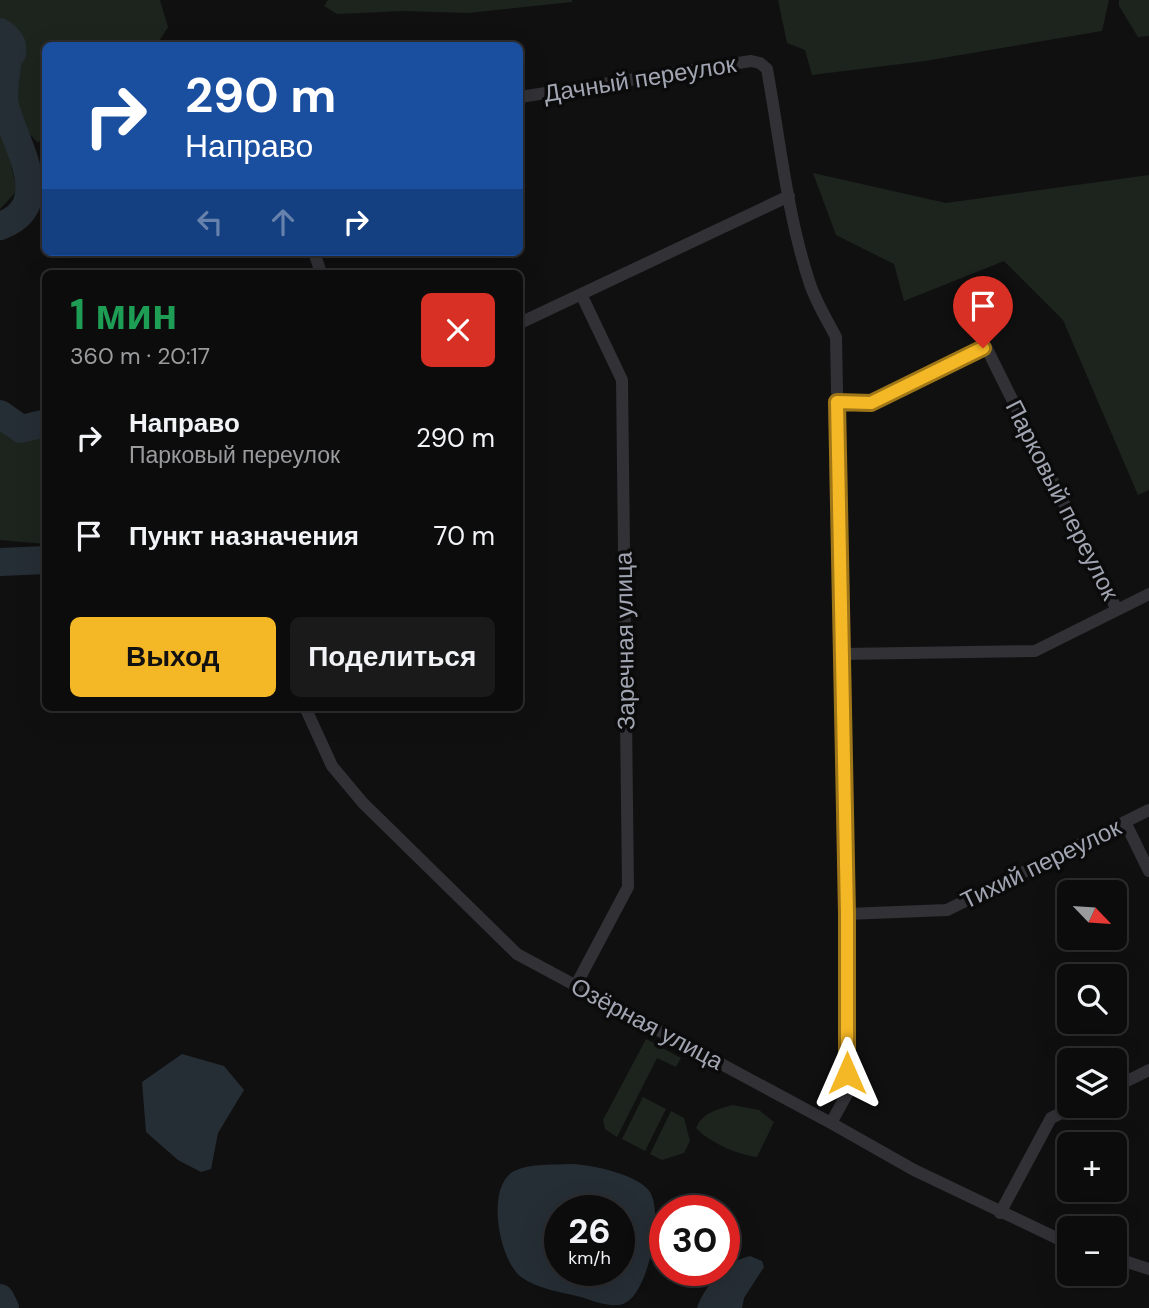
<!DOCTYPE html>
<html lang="ru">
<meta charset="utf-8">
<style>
body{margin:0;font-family:"DM Sans",sans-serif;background:#1a1a1b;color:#f1f3f6;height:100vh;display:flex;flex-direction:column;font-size:26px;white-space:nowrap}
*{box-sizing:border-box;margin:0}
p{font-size:23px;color:#9a9b9d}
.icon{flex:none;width:38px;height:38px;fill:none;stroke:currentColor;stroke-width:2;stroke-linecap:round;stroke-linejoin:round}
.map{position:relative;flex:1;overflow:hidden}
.panel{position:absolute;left:42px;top:270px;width:481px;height:441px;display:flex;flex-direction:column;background:#0c0c0d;border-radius:10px;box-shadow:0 7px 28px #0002,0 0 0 2px #2c2c2e}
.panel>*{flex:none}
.guide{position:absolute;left:42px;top:42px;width:481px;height:214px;border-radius:10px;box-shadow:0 7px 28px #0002,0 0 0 2px #2c2c2e;background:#1a4fa0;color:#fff;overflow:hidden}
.needle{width:46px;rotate:115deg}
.fabs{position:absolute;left:1057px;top:880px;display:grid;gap:14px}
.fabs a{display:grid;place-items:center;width:70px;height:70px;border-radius:10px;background:#0c0c0d;box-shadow:0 7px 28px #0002,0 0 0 2px #2c2c2e;font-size:35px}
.speed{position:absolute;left:544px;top:1195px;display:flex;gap:14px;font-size:35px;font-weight:700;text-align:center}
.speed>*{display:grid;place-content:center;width:91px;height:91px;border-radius:50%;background:#0c0c0d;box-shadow:0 7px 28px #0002,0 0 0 2px #2c2c2e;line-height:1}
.speed small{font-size:18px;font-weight:400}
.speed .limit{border:10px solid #d22;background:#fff;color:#111}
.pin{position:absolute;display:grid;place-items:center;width:60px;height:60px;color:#fff;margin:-72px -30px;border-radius:50% 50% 50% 0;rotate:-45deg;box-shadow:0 0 7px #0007}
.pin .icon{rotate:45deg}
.me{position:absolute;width:77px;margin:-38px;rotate:0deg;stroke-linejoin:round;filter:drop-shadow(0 0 5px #0008)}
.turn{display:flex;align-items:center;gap:24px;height:147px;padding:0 28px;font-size:32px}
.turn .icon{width:91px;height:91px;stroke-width:2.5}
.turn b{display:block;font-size:49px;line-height:60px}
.lanes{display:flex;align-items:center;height:66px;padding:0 28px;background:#0003;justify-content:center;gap:35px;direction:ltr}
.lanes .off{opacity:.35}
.round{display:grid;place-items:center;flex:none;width:74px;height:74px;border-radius:10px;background:#1a1a1b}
.summary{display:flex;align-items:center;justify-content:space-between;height:119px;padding:0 28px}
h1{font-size:42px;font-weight:700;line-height:52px;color:#1e9e55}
.action{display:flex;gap:14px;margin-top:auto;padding:14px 28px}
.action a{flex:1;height:80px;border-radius:10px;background:#f4b725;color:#111;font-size:28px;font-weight:700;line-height:80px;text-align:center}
.action a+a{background:#1a1a1b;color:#f1f3f6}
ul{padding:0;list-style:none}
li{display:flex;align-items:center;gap:21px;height:98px;padding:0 28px}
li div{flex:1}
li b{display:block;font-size:26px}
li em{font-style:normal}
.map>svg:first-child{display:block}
</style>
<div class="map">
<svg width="1149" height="1308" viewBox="0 0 1149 1308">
<rect width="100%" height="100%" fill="#101011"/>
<path fill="#1c241d" d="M 0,0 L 160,0 L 168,27 L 160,40 L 152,43 L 152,45 L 46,46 L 45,134 L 38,143 C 26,130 15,120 13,102 C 10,72 33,44 0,21 Z
M 328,0 L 572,0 L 572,2 L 469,13 L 403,11 L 337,14 L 324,6 Z
M 778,0 L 1109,0 L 1102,31 L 925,61 L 812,75 L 805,50 L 787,43 Z
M 1119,0 L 1149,0 L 1149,36 L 1138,37 L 1119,6 Z
M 0,118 L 17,191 L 0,209 Z
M 813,173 L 946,203 L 1149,175 L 1149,490 L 1138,495 L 1063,320 L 1004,261 L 904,301 L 894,264 L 836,235 Z
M 0,430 L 10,439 L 45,438 L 45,544 L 0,540 Z
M 646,1039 L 681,1058 L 676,1067 L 657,1058 L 617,1137 L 605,1129 L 603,1120 Z
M 643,1097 L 666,1109 L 645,1151 L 622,1139 Z
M 732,1105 L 759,1110 L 774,1122 L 757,1157 C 738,1155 709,1142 696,1128 C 703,1112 717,1110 732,1105 Z
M 671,1111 L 684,1118 L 690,1141 L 684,1153 L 662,1160 L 650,1154 Z"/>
<path fill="#262e35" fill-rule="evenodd" d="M 182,1054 L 224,1066 L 244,1090 L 218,1133 L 211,1169 L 201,1172 L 178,1160 L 146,1132 L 142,1082 Z
M 572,1164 C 592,1165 638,1174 650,1192 C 664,1214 648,1296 623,1304 C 611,1308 593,1301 581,1297 C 562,1292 537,1289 521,1277 C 499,1260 485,1187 514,1171 C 530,1163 554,1165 572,1164 ZM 560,1211 L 620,1211 L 620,1270 L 560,1270 Z
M 750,1256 L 762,1261 L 764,1267 L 744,1298 L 742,1308 L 697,1308 C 704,1286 727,1261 750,1256 Z"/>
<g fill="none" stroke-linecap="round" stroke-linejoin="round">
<path stroke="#262e35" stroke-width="28" d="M 0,32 C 8,38 14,43 12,53 L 8,56 C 7,73 2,89 5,105 C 14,144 58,205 0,226
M 0,414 L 21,429 L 46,423
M 0,562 L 46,560
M 0,1298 L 5,1308"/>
<path stroke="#313136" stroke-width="12" d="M 520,97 L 751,61 L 760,63 L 767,69 C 780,140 787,215 810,284 C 816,302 827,320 836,337 L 847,914 L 847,1094 L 831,1123
M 314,252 L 321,273
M 520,323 L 789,196
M 837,402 L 871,403 L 983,347 L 987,349 L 1117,610
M 842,654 L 1035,651 L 1149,594
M 305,707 L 332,766 L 363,803 L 517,954 L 831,1123 L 914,1170 L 1069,1244
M 1125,822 L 1149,871
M 847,914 L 947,910 L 1149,810
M 576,985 L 628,887 L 622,380 L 581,294
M 1115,1087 L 1149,1070
M 1000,1213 L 1051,1118 L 1076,1106
M 1115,1258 L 1149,1269"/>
</g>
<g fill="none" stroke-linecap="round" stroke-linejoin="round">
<defs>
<path id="route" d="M 847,1073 L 847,914 L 837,402 L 871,403 L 983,348"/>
</defs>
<use href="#route" stroke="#9f7718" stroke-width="18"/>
<use href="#route" stroke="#f4b725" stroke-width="12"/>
</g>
<g text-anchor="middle" stroke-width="7" stroke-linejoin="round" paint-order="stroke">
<g font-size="24" fill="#a1a5b2" stroke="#0b0b0c">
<text transform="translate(640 79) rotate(-9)" y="8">Дачный переулок</text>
<text transform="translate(1062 500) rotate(63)" y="8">Парковый переулок</text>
<text transform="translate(625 641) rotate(-91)" y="8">Заречная улица</text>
<text transform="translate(1041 864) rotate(-26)" y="8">Тихий переулок</text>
<text transform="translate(647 1024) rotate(28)" y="8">Озёрная улица</text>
</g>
</g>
</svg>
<div class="fabs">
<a><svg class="needle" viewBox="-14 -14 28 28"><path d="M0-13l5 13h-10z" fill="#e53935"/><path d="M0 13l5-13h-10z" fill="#9a9b9d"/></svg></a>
<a><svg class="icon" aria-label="search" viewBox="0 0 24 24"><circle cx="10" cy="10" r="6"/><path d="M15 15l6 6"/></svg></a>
<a><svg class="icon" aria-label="layers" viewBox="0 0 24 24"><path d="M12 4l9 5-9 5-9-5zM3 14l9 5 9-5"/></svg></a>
<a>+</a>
<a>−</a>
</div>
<div class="speed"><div>26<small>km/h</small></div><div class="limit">30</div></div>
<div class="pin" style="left:983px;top:348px;background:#d93025"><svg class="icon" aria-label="arrive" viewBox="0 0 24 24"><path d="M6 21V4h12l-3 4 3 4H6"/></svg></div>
<svg class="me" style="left:847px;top:1073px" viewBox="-20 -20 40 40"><path d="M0-17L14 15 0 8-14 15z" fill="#f4b725" stroke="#fff" stroke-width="4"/></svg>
<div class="guide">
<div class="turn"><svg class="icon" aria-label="right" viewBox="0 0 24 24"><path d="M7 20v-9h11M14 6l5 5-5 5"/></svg><div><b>290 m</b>Направо</div></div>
<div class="lanes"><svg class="icon off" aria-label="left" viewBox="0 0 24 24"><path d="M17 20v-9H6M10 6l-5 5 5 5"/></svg><svg class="icon off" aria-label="ahead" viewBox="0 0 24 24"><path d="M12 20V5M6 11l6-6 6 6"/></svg><svg class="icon" aria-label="right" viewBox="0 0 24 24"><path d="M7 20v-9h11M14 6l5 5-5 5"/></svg></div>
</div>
<section class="panel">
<div class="summary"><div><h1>1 мин</h1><p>360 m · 20:17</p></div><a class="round" style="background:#d93025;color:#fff"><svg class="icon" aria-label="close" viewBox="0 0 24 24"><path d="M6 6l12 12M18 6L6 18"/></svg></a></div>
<ul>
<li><svg class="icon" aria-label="right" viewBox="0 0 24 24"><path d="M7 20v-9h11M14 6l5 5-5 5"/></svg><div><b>Направо</b><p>Парковый переулок</p></div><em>290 m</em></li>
<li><svg class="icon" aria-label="arrive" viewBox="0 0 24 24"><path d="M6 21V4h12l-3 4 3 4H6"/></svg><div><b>Пункт назначения</b></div><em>70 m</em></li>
</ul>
<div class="action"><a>Выход</a><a>Поделиться</a></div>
</section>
</div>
